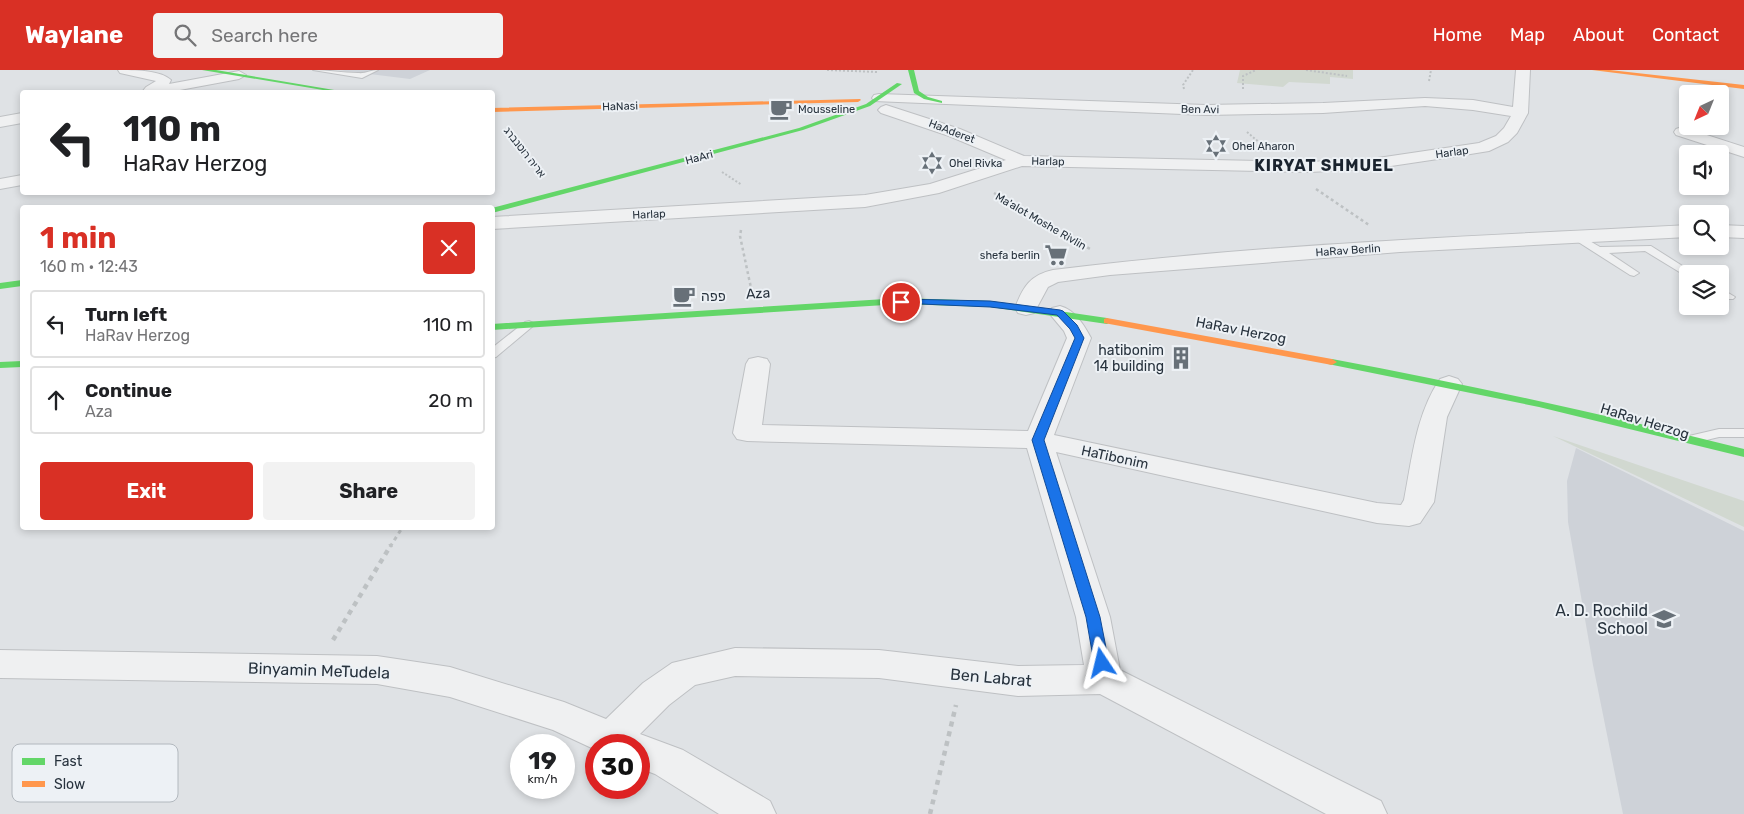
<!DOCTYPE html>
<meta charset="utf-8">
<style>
body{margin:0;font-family:Rubik,"Noto Sans Hebrew",sans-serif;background:#f2f2f2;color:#202124;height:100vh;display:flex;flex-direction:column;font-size:19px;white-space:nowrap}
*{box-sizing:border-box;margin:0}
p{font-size:16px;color:#757577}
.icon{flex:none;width:28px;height:28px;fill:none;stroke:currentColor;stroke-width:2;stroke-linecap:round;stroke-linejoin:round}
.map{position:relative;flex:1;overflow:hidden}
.drawer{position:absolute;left:20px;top:135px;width:475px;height:325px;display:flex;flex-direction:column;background:#fff;border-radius:5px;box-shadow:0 2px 8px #0003}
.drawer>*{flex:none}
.top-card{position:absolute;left:20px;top:20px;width:475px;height:105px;border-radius:5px;box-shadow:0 2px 8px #0003;background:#fff;color:#202124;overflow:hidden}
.needle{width:32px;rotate:223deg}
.controls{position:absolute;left:1679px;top:15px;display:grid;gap:10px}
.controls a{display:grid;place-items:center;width:50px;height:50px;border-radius:5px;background:#fff;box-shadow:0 2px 8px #0003;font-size:25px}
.speed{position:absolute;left:510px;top:664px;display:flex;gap:10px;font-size:25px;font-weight:700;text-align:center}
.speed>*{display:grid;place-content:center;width:65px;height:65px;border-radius:50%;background:#fff;box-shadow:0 2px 8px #0003;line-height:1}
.speed small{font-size:12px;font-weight:400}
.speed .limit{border:8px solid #d22;background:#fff;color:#111}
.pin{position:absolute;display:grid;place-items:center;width:42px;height:42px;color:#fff;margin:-21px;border:2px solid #fff;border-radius:50%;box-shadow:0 1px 5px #0007}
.me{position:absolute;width:55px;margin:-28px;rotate:350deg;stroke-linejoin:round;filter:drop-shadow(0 0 4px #0008)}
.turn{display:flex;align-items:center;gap:18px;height:105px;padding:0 20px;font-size:22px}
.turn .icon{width:65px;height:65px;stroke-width:2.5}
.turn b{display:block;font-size:35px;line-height:42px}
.round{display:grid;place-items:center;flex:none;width:52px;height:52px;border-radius:5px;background:#f2f2f2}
.overview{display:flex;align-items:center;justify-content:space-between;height:85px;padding:0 20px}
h1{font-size:30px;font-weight:700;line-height:38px;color:#d93025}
.cta{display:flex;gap:10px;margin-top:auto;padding:10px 20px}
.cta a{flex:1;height:58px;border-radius:5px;background:#d93025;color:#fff;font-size:20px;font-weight:700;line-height:58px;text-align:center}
.cta a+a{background:#f2f2f2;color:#202124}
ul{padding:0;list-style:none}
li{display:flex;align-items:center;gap:15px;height:68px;margin:0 10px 8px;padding:0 10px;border:2px solid #e0e0e0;border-radius:5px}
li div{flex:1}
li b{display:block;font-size:19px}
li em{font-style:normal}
header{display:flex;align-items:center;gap:30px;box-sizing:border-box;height:70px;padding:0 25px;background:#d93025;color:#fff}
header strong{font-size:24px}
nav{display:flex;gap:28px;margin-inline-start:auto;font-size:18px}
.search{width:350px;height:45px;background:#f2f2f2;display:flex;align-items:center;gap:12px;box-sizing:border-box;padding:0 18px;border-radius:5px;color:#757577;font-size:19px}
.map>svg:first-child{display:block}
</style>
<header>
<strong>Waylane</strong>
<div class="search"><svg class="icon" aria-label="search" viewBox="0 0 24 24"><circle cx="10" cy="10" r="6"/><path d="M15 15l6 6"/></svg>Search here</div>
<nav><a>Home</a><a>Map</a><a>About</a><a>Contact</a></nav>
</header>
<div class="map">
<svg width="1744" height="744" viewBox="0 0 1744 744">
<rect width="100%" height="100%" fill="#dfe2e5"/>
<path fill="#ced2d8" d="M 337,0 L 430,0 L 410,9 Z
M 1576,378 L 1744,461 L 1744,744 L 1623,744 L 1593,595 L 1568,452 L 1567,411 Z"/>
<path fill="#d1d8d0" d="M 1240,0 L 1353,0 L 1353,9 L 1330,7 L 1330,14 L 1289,12 L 1283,17 L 1237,13 Z
M 1553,366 L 1744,431 L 1744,457 Z"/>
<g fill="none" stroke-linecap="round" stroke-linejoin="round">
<defs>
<path id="lane" d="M 313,0 C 328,0 343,3 358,3 C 365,4 371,0 378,0 L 362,8 Z
M 1576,163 L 1600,177 L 1651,176 L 1695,204 L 1688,204 L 1686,206 L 1645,181 L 1609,183 L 1639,203 L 1634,206 L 1630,205 L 1572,168 L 1572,164 Z
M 1720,218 L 1735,227 L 1733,229 L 1725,229 L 1720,226 Z
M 529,251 L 535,254 L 533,256 L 496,287 L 492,288 L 492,278 L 525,252 Z
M 1719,359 L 1744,359 L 1744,367 L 1719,367 L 1694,373 L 1687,369 L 1689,366 Z"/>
<path id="street" d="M 118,0 C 134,0 160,0 171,10 L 169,14 L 239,1 L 246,5 L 239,9 L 169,22 L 142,22 L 146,17 L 156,11 L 120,3 Z
M 1516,0 L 1530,0 L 1528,43 L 1517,63 L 1508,72 L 1489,81 L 1458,86 L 1371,99 L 1309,102 L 1022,96 L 939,123 L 865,137 L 492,159 L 492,147 L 865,125 L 930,114 L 1006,90 L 949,66 L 881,43 L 878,40 L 881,37 L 886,35 L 960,59 L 1024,86 L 1309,92 L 1371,89 L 1479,73 L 1496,66 L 1504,58 L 1511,46 L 1473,40 L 1425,36 L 1323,43 L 1206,45 L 874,31 L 872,28 L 874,25 L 879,24 L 1206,35 L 1323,33 L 1425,28 L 1473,30 L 1513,37 Z
M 22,43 L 22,53 L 0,57 L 0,47 Z
M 1682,57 L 1744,77 L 1744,87 L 1676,65 L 1674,62 L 1676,59 Z
M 22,105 L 22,115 L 0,119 L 0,109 Z
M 1688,155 L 1688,167 L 1400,182 L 1110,205 L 1058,212 L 1048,217 L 1034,243 L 1026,245 L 1018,243 L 1015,238 C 1023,217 1030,205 1053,200 C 1263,174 1476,166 1688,155 Z
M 1720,155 L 1744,156 L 1744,168 L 1720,167 Z
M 1060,236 C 1075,240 1084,255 1091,268 L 1054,365 L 1377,433 L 1401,435 L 1404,430 C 1412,389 1416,344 1440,309 L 1449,306 L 1458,309 L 1462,314 L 1447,347 L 1434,432 L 1420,453 L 1409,456 L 1377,453 L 1056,382 L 1110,547 L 1120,600 L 1381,731 L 1387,744 L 1326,744 L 1100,624 L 1018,626 L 879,608 L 735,606 L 695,615 L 669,635 L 640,664 L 683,680 L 770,731 L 776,744 L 719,744 L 655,704 L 639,698 L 639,675 L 596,675 L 596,680 L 553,660 L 450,627 L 377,614 L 0,608 L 0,580 L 377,586 L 450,597 L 564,632 L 606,649 L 643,613 L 672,593 L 735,578 L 879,580 L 1018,596 L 1084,595 L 1076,547 L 1027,378 L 747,371 L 737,369 L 733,363 L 746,294 L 749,289 L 758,287 L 767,289 L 770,294 L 762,355 L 1028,361 L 1067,268 L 1064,261 L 1049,243 L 1052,238 Z"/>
</defs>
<use href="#lane" stroke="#bec0c3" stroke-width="2"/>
<use href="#street" stroke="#bec0c3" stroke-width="2"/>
<path stroke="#bdc1c3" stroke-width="2" stroke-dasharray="2 2" stroke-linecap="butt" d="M 827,0 L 877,2
M 1306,0 L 1347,6
M 1429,11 L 1431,0
M 1184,19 L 1183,15 L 1193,0
M 1243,19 L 1243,6 L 1256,0
M 508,61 L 524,84 L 543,105
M 1247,62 L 1261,74
M 722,102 L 742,115"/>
<path stroke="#bdc1c3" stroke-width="2.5" stroke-dasharray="3 3" stroke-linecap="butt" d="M 1316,119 L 1369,155
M 994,123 L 1090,179
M 741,160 L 740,166 L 751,218"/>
<path stroke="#bdc1c3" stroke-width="3" stroke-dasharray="4 4" stroke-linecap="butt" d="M 390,477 L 402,458"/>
<path stroke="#bdc1c3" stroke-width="4.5" stroke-dasharray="5 5" stroke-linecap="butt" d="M 333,570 L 391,475
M 930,744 L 956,635"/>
<use href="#lane" fill="#eff0f1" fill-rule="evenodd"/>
<use href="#street" fill="#eff0f1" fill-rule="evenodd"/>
<path fill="#63d668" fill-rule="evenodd" d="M 202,0 L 216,0 L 346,22 L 335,22 Z
M 908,0 L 914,0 L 919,21 L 928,27 L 942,31 L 942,33 L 924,29 L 914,23 Z
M 897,13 L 902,14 L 870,36 L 803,60 L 492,143 L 492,138 L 799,58 L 866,34 Z
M 22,210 L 22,216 L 0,219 L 0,213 Z
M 901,228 L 990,231 L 1107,248 L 1112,251 L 1107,254 L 990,237 L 901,234 L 492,260 L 492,254 Z
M 1332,289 C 1470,315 1607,345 1744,379 L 1744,387 L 1539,337 L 1328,294 L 1327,292 Z
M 22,291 L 22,297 L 0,298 L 0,292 Z"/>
<path fill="#ff974d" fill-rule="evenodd" d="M 1592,0 L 1610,0 L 1744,15 L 1744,19 Z
M 860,29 L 861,30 L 858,32 L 492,42 L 492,38 Z
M 1107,248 L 1332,289 L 1337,292 L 1332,295 L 1104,253 L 1104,249 Z"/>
</g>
<path fill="#1a73e8" stroke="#114b97" d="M 901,229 L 990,231 L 1060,240 L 1063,241 L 1077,255 L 1084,268 L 1044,370 L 1100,547 L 1109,593 L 1107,597 L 1102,599 L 1096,597 L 1094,593 L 1086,547 L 1032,370 L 1075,268 L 1070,259 L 1057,245 L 990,237 L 898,233 L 897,232 Z"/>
<defs>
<symbol id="cafe-bare" viewBox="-9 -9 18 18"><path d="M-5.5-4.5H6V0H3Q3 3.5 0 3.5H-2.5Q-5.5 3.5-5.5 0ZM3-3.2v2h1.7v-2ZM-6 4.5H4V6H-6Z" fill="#677078" stroke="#edf1f5" stroke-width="2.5" paint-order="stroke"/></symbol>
<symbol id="synagogue-bare" viewBox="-9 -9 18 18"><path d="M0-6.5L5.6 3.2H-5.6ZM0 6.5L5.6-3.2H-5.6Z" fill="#677078" stroke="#edf1f5" stroke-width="2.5" paint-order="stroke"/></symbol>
<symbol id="supermarket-bare" viewBox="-9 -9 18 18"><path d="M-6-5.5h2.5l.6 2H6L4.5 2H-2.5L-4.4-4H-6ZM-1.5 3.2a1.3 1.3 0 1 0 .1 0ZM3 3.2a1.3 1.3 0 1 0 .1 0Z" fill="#677078" stroke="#edf1f5" stroke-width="2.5" paint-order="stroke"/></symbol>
<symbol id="building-bare" viewBox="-9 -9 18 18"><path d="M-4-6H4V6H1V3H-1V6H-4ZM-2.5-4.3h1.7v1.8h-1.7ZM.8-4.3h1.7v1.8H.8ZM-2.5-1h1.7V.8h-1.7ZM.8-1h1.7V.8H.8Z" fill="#677078" stroke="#edf1f5" stroke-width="2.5" paint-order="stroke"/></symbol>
<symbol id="school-bare" viewBox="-9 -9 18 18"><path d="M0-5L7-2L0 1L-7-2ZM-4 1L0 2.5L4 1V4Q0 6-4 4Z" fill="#677078" stroke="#edf1f5" stroke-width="2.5" paint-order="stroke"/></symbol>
</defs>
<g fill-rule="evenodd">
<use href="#cafe-bare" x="765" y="23" width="32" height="32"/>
<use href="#synagogue-bare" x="1200" y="60" width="32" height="32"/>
<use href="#synagogue-bare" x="916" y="77" width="32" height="32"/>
<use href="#supermarket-bare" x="1040" y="169" width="32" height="32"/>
<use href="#cafe-bare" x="668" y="210" width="32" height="32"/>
<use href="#building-bare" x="1165" y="272" width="32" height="32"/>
<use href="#school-bare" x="1648" y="533" width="32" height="32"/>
</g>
<g text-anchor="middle" stroke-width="4" stroke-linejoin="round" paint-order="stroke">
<g font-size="11" fill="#27323d" stroke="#edf1f5">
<text transform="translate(620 36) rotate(-2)" y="4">HaNasi</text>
<text transform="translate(1200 39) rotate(1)" y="4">Ben Avi</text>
<text transform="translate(952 61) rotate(21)" y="4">HaAderet</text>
<text transform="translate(525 82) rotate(52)" y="4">אריה רוטנברג</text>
<text transform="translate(1452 82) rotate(-8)" y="4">Harlap</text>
<text transform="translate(699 87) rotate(-15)" y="4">HaAri</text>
<text transform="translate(1048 91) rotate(1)" y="4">Harlap</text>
<text transform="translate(649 144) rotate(-3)" y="4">Harlap</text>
<text transform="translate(1041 151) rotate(30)" y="4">Ma'alot Moshe Rivlin</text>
<text transform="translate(1348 180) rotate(-4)" y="4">HaRav Berlin</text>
</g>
<g font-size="11" fill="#27323d" stroke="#edf1f5" text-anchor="start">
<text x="798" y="43">Mousseline</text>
<text x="1232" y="80">Ohel Aharon</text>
<text x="949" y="97">Ohel Rivka</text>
<text x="1040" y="189" text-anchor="end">shefa berlin</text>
</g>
<g font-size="14" fill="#27323d" stroke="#edf1f5">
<text transform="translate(758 223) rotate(-3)" y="5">Aza</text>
<text transform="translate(1241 260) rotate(11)" y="5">HaRav Herzog</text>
<text transform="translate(1645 351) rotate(17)" y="5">HaRav Herzog</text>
<text transform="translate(1115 387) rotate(12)" y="5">HaTibonim</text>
</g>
<g font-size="14" fill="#27323d" stroke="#edf1f5" text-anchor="start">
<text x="701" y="231">פפה</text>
<text x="1164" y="285" text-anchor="end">hatibonim<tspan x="1164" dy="16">14 building</tspan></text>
</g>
<g font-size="16" font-weight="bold" letter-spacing="1" fill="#1a232e" stroke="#edf1f5">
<text x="1324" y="101">KIRYAT SHMUEL</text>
</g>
<g font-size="16" fill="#27323d" stroke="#edf1f5" text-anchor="end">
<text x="1648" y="546">A. D. Rochild<tspan x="1648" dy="18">School</tspan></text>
</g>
<g font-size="16" fill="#27323d" stroke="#edf1f5">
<text transform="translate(319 600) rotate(2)" y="6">Binyamin MeTudela</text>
<text transform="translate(991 607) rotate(5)" y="6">Ben Labrat</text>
</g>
</g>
<rect x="12" y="674" width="166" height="58" rx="8" fill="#edf1f5" stroke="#b2b8be" stroke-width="1"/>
<rect x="22" y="688" width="23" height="7" fill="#63d668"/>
<rect x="22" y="711" width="23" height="6" fill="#ff974d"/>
<g font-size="14" fill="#27323d">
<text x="54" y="696">Fast</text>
<text x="54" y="719">Slow</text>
</g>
</svg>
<div class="controls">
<a><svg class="needle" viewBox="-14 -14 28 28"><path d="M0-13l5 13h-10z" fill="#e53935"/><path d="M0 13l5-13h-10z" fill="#757577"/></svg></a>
<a><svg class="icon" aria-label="sound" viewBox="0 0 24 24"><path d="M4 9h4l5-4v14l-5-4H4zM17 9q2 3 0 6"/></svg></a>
<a><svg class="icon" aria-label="search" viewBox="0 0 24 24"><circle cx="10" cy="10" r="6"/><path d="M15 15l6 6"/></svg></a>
<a><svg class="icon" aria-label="layers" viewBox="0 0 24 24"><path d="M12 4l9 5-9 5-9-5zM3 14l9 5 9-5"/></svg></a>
</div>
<div class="speed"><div>19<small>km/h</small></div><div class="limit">30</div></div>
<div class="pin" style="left:901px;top:232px;background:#d93025"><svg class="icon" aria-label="arrive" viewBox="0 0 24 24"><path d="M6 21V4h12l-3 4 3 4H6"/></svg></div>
<svg class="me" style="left:1102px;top:593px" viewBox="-20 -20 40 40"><path d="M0-17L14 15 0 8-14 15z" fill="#1a73e8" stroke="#fff" stroke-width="4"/></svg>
<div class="top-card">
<div class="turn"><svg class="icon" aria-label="left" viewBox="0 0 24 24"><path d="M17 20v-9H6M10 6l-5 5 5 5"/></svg><div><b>110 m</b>HaRav Herzog</div></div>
</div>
<section class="drawer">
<div class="overview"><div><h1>1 min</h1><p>160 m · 12:43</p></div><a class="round" style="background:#d93025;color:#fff"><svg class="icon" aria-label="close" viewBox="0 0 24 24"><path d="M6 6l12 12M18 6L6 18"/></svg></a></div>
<ul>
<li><svg class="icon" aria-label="left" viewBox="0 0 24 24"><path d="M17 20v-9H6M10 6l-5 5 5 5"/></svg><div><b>Turn left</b><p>HaRav Herzog</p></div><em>110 m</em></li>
<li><svg class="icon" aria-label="ahead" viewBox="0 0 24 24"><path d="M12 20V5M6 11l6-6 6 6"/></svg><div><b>Continue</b><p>Aza</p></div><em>20 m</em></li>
</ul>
<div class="cta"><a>Exit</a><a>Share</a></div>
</section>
</div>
